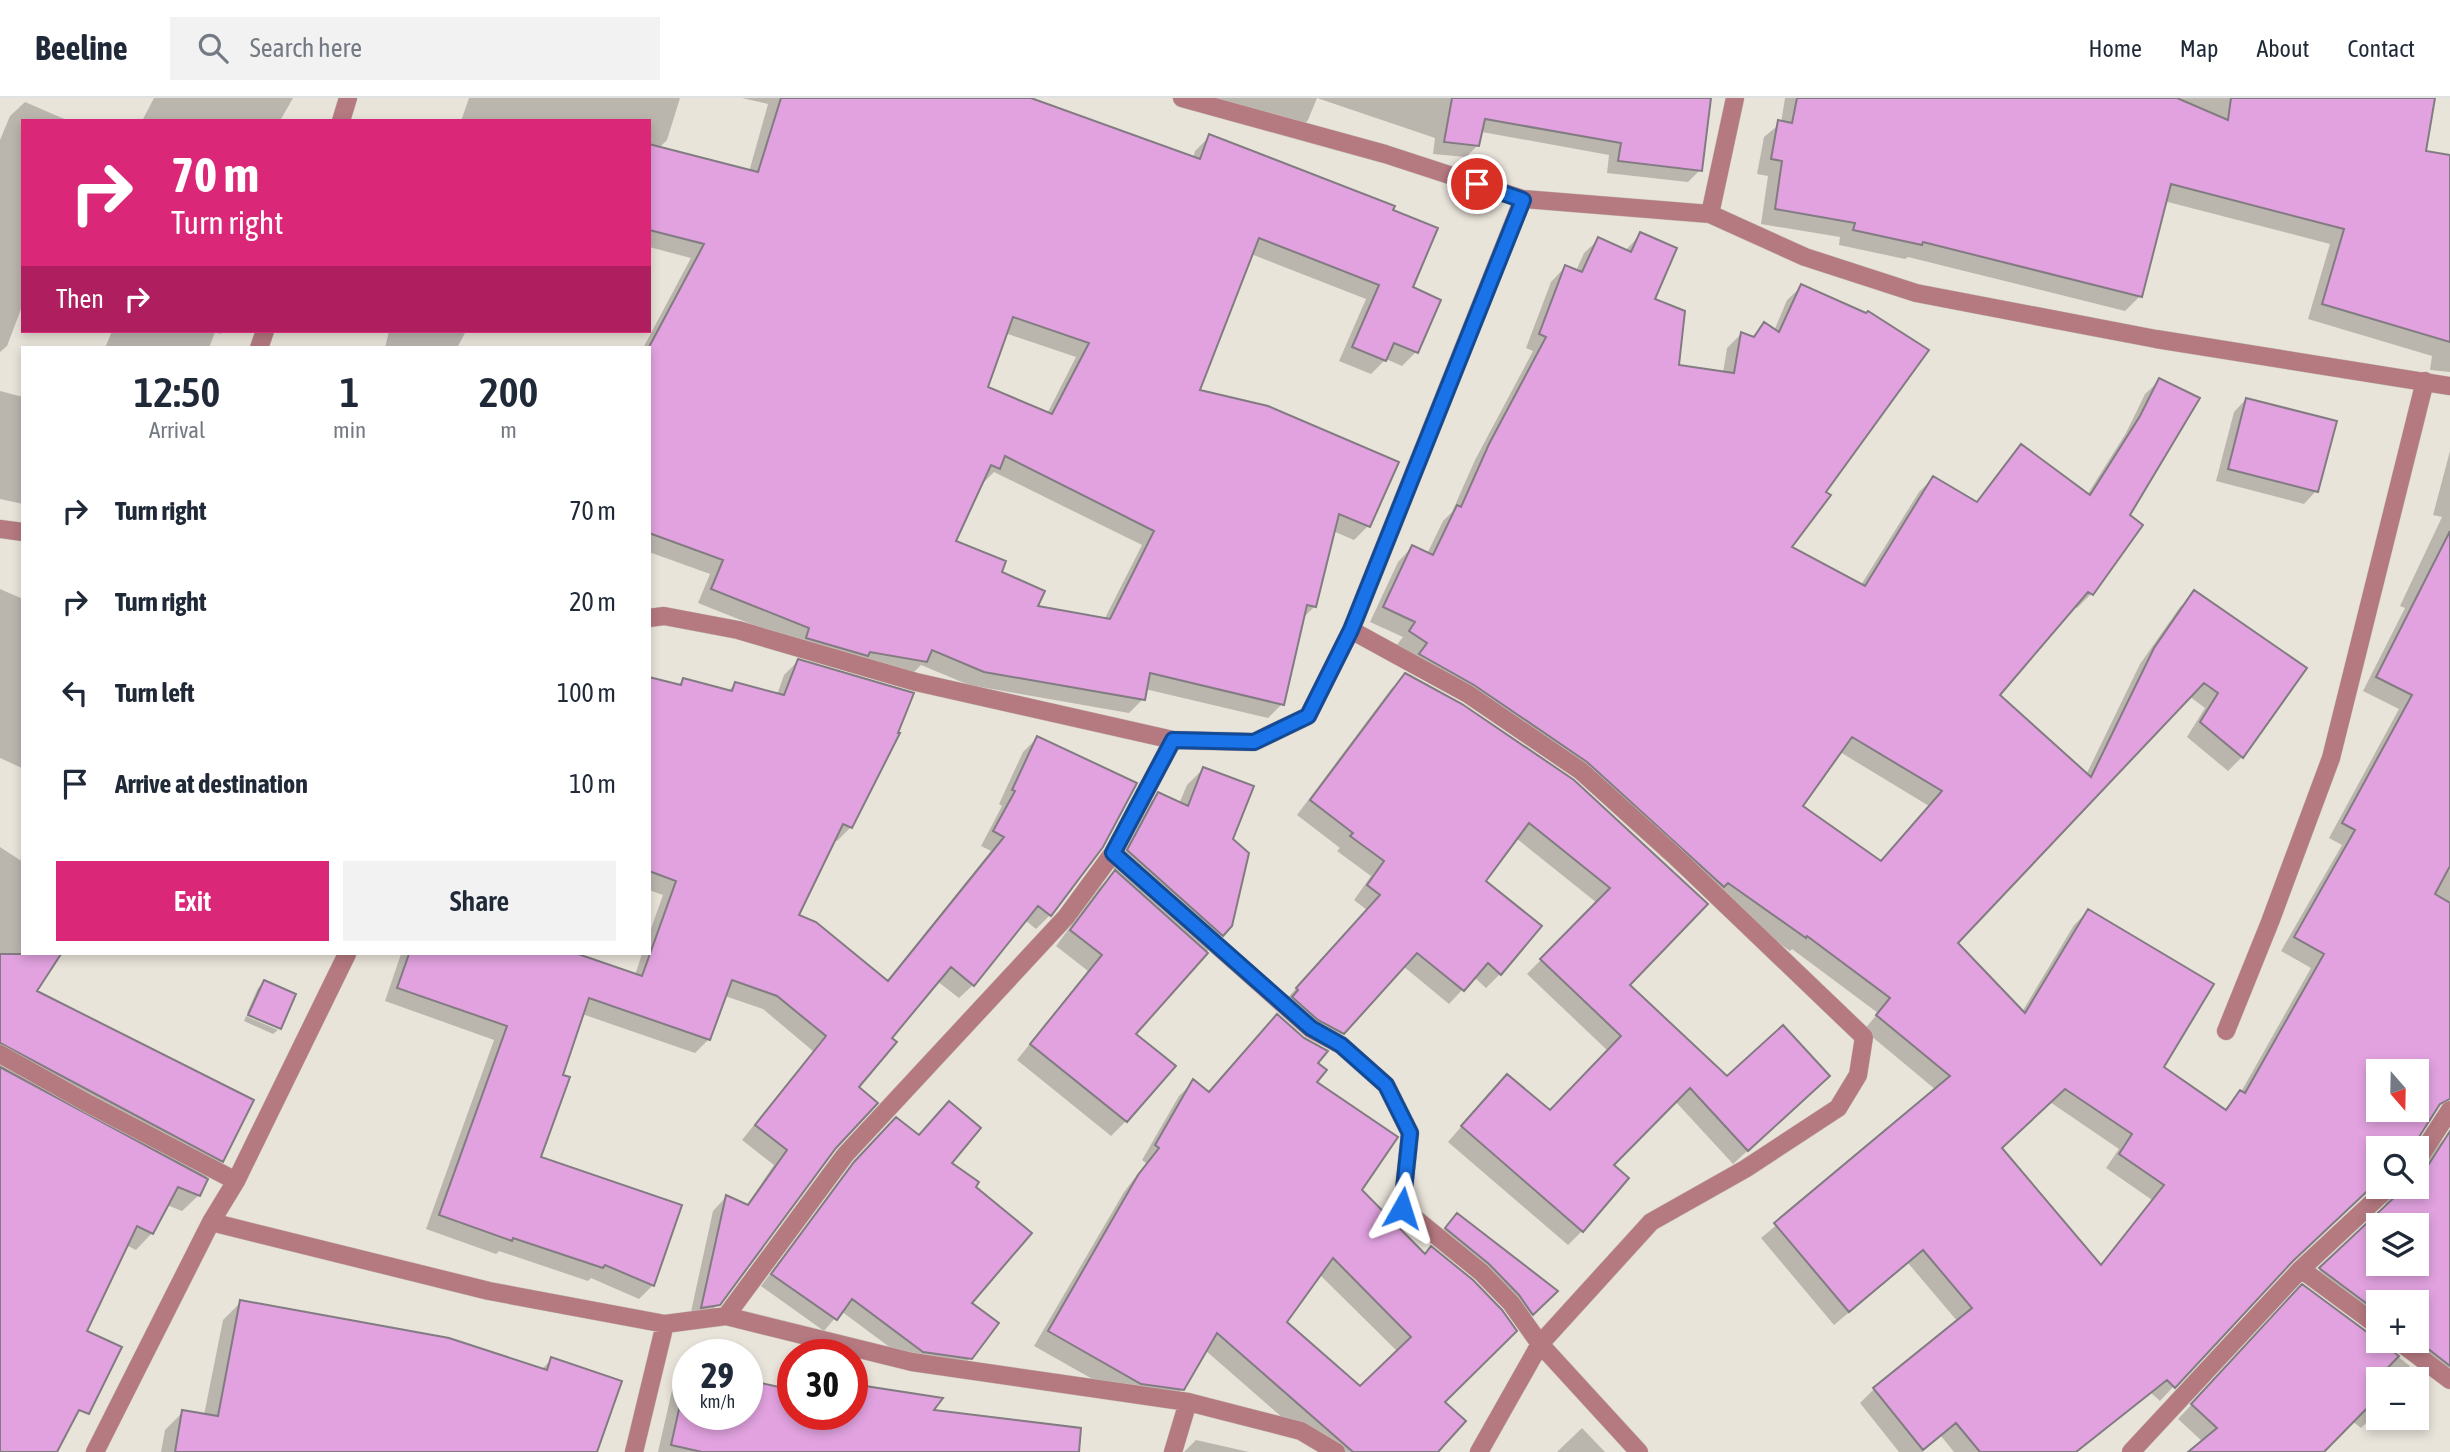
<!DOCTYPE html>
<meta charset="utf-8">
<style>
body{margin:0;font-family:"Asap Condensed",sans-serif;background:#f2f2f3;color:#1f2937;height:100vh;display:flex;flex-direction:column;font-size:26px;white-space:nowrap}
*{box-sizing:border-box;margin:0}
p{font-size:23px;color:#747a83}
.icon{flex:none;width:38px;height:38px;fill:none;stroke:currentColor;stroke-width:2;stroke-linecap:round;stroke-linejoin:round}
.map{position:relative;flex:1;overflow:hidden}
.side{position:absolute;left:21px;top:248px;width:630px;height:609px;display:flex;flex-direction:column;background:#fff;border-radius:0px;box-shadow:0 4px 10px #0003}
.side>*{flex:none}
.top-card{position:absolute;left:21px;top:21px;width:630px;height:214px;border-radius:0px;box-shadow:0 4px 10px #0003;background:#db2777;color:#fff;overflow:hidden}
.needle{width:46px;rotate:160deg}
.controls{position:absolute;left:2366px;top:961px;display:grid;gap:14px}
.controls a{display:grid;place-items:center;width:63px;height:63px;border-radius:0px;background:#fff;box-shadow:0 4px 10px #0003;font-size:35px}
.speed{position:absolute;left:672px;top:1241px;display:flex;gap:14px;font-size:35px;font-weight:700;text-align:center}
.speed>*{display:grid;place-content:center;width:91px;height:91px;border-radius:50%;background:#fff;box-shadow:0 4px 10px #0003;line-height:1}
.speed small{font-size:18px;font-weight:400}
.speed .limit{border:10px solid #d22;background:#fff;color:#111}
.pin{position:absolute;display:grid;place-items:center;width:60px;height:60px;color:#fff;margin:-30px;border:4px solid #fff;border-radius:50%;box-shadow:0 2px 7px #0007}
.me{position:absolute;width:77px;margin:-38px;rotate:6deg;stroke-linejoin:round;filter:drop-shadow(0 0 5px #0008)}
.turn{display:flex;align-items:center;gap:24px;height:147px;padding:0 35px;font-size:32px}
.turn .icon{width:91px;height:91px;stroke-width:2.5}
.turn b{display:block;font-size:49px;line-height:60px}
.then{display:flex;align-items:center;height:66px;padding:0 35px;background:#0003;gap:14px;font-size:26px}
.eta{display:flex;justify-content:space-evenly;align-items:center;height:119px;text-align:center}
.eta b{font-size:42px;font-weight:600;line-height:49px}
.action{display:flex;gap:14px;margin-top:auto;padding:14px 35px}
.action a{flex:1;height:80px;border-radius:0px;background:#db2777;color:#fff;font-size:28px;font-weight:600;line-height:80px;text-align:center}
.action a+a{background:#f2f2f3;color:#1f2937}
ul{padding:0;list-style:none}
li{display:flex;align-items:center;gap:21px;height:91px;padding:0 35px}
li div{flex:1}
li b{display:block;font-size:26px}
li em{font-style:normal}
header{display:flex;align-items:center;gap:42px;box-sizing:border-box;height:98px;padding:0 35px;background:#fff;border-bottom:2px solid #e0e1e3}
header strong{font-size:33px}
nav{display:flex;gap:38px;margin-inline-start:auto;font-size:24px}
.search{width:490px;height:63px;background:#f2f2f3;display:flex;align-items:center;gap:18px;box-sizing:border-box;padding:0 24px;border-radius:0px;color:#747a83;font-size:26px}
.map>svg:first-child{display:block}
</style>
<header>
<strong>Beeline</strong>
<div class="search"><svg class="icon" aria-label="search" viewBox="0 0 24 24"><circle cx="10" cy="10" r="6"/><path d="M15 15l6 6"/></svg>Search here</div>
<nav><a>Home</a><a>Map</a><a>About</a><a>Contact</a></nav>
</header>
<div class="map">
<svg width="2450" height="1354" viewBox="0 0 2450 1354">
<rect width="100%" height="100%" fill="#e9e4da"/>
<path fill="#0003" fill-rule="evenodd" d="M 154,0 L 293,0 L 281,21 L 286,23 L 142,23 Z
M 469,0 L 680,0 L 667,42 L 659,50 L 749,74 L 768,6 L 742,0 L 1026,0 L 1193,60 L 1195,53 L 1209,39 L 1391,113 L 1411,190 L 1416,254 L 1402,268 L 1386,261 L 1371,276 L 1339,263 L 1366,201 L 1251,156 L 1198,293 L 1368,428 L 1354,442 L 1333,433 L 1315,508 L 1302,521 L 1282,606 L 1268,620 L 1145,591 L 1143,601 L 1129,615 L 969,587 L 921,567 L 911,577 L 796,544 L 698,505 L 710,476 L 649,454 L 649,250 L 643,250 L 691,160 L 649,149 L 649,23 L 461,23 ZM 1005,235 L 1076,259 L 1047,316 L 986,290 ZM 994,374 L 1142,447 L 1104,522 L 1036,510 L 1000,475 L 954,444 L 982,383 L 984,384 Z
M 1215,0 L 1709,0 L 1700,72 L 1688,84 L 1607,75 L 1609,57 L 1482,34 L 1478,47 L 1466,59 L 1433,56 L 1435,40 L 1317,0 L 1308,22 L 1296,35 L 1211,11 Z
M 1785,0 L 2434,0 L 2424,55 L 2450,59 L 2450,274 L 2430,272 L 2432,258 L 2308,221 L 2330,146 L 2164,103 L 2140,198 L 2125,213 L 1908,159 L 1905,161 L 1839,147 L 1840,139 L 1761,126 L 1768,78 L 1757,76 L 1764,39 L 1781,25 Z
M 25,4 L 69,23 L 23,23 L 23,206 L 7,248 L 0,254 L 0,42 L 10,18 Z
M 1641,136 L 1653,202 L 1677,268 L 1723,275 L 1727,250 L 1741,236 L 1751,240 L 1765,227 L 1774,233 L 1787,202 L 1802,188 L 1824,394 L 1790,450 L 1861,487 L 1919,394 L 1933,380 L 1975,405 L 2007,363 L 2021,349 L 2087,397 L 2126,335 L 2145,296 L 2160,282 L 2127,418 L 2091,496 L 2077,510 L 2074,508 L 1997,597 L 2086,677 L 2140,566 L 2180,509 L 2195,495 L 2242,659 L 2228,673 L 2187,639 L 2205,610 L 2189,598 L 1956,845 L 2022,914 L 2074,827 L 2088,813 L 2161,969 L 2224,1012 L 2241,994 L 2311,870 L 2281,853 L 2342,747 L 2329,740 L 2399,611 L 2363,593 L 2405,510 L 2400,508 L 2442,419 L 2433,417 L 2450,353 L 2450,951 L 2417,1008 L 2430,1018 L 2411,1050 L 2378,1050 L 2378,1088 L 2417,1088 L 2417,1076 L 2437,1048 L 2450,1035 L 2450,1279 L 2422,1272 L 2389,1247 L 2382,1246 L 2410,1268 L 2400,1281 L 2378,1281 L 2378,1311 L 2375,1316 L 2361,1330 L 2352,1323 L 2321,1354 L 2191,1354 L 2203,1344 L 2178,1321 L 2288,1203 L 2375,1242 L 2371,1234 L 2306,1185 L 2384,1111 L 2387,1100 L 2378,1090 L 2366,1093 L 2284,1170 L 2160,1303 L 2151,1295 L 2077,1354 L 1954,1354 L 1941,1338 L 1922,1354 L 1899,1354 L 1860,1305 L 1874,1291 L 1958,1224 L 1908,1165 L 1834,1227 L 1761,1140 L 1936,992 L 1864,932 L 1878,915 L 1792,851 L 1790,853 L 1712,798 L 1709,802 L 1573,678 L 1396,548 L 1403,539 L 1370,524 L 1398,464 L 1412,449 L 1427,456 L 1443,423 L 1452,414 L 1475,362 L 1533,253 L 1526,250 L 1551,184 L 1565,169 L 1576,173 L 1584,155 L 1599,141 L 1625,153 ZM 1840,654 L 1929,708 L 1880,764 L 1800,708 ZM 2378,973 L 2417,973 L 2417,1012 L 2378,1012 ZM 2050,1004 L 2119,1051 L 2106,1070 L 2152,1102 L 2099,1168 L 2000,1050 ZM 2378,1127 L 2417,1127 L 2417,1166 L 2378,1166 ZM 2378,1204 L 2417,1204 L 2417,1242 L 2378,1242 Z
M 112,233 L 224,233 L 220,236 L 215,234 L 209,250 L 105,250 Z
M 389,233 L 466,233 L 457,250 L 385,250 Z
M 0,293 L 23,299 L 23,406 L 0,401 Z
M 2246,301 L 2316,393 L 2304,406 L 2216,383 L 2234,314 Z
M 0,491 L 23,501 L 22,670 L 0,660 Z
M 798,563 L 851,729 L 837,743 L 833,741 L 796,818 L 886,884 L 991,753 L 981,748 L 1002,708 L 999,706 L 1023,654 L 1037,640 L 1050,817 L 1036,831 L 1025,822 L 973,887 L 959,900 L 937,883 L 890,940 L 856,989 L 835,1049 L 718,1206 L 704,1221 L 689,1223 L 713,1113 L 726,1099 L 746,1108 L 774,1067 L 742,1042 L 813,953 L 763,911 L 725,898 L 709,941 L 695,955 L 582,916 L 561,978 L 539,1060 L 653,1187 L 639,1201 L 591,1180 L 588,1183 L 499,1153 L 496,1156 L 426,1131 L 494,942 L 385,903 L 401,856 L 573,856 L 635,877 L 642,856 L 649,856 L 649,836 L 663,797 L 649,792 L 649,581 L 677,588 L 683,582 L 727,594 L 736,585 L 777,597 L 784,577 Z
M 1406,577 L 1706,806 L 1628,887 L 1727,980 L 1814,992 L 1733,1066 L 1675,1003 L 1612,1067 L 1582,1133 L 1568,1147 L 1448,1044 L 1493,992 L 1549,1014 L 1608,953 L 1527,876 L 1597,805 L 1516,740 L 1484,783 L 1500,876 L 1486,890 L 1474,879 L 1449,906 L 1403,868 L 1329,949 L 1283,905 L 1367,812 L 1354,802 L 1371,778 L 1337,753 L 1340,750 L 1297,717 L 1391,591 Z
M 1203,671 L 1222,837 L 1133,936 L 1126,1023 L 1111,1038 L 1017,962 L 1088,873 L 1056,848 L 1100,789 L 1116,773 L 1112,770 L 1142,713 L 1158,696 L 1179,706 L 1187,687 Z
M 0,749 L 23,764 L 23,856 L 59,856 L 34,893 L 222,1063 L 204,1081 L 199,1097 L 182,1113 L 167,1107 L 152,1135 L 136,1152 L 126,1147 L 84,1234 L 55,1354 L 0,1354 Z
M 264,884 L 279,929 L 247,915 L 258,890 Z
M 246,918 L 278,932 L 273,936 L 244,923 Z
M 1316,965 L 1315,984 L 1360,1092 L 1442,1304 L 1436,1354 L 1322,1354 L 1205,1252 L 1182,1291 L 1168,1306 L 1126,1300 L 1034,1248 L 1124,1094 L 1146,1065 L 1142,1062 L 1179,998 L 1193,984 L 1208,995 ZM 1319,1176 L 1398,1254 L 1361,1290 L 1284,1224 Z
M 885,1032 L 919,1039 L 973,1090 L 969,1205 L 970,1260 L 959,1272 L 911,1265 L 841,1213 L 824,1233 L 761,1188 L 843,1078 Z
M 1457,1117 L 1555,1194 L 1521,1227 L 1508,1209 L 1434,1143 Z
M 241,1204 L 541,1272 L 552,1261 L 595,1354 L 161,1354 L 165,1332 L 183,1314 L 204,1317 L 223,1222 Z
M 688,1273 L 688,1316 L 852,1316 L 930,1313 L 1027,1354 L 658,1354 L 673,1288 Z
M 1582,1330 L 1605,1354 L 1557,1354 Z
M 1196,1342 L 1249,1354 L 1184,1354 Z"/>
<path fill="#e1a2df" stroke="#827b82" stroke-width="2" fill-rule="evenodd" d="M 781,0 L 1031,0 L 1200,61 L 1209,36 L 1395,108 L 1393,112 L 1438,130 L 1413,189 L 1441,202 L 1418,255 L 1394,245 L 1386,263 L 1352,249 L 1379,187 L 1259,140 L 1200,292 L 1268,308 L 1399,364 L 1370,429 L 1339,416 L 1316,509 L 1307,507 L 1284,607 L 1150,575 L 1145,602 L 984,574 L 932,552 L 927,564 L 870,554 L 868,558 L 806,540 L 809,530 L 711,491 L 723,462 L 649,435 L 649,249 L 704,146 L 649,132 L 649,46 L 758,74 ZM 1013,219 L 1089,245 L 1052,316 L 988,289 ZM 1005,358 L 1154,433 L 1110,521 L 1038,508 L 1045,493 L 1002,474 L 1006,463 L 956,443 L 991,367 L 1000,371 Z
M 1452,0 L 1711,0 L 1702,73 L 1618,63 L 1621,45 L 1485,21 L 1479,48 L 1444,44 Z
M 1797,0 L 2177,0 L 2228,22 L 2231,0 L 2435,0 L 2426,53 L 2450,57 L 2450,244 L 2322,206 L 2344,131 L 2171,86 L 2142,199 L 1923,144 L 1922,147 L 1853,132 L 1855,125 L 1775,111 L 1782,63 L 1771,61 L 1778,22 L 1792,25 Z
M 1640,134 L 1677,150 L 1655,201 L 1685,213 L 1679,267 L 1734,275 L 1741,234 L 1754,239 L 1764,224 L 1779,234 L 1801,186 L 1866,215 L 1868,213 L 1929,252 L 1826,394 L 1831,397 L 1792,449 L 1865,488 L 1933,378 L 1977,404 L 2021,346 L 2090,397 L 2140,318 L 2159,280 L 2200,300 L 2130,417 L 2143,427 L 2093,497 L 2088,494 L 2000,597 L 2091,679 L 2154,550 L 2194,492 L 2307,570 L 2243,660 L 2200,624 L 2218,595 L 2204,585 L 1958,845 L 2025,915 L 2088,811 L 2214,886 L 2164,969 L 2226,1012 L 2240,992 L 2245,995 L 2324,856 L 2294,839 L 2355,732 L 2342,725 L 2412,597 L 2376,579 L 2450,433 L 2450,768 L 2435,796 L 2450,805 L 2450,1001 L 2440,1006 L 2412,1050 L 2378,1050 L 2378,1083 L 2293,1163 L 2175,1290 L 2167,1282 L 2076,1354 L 1980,1354 L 1956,1325 L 1923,1352 L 1873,1290 L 1972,1210 L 1923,1152 L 1849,1214 L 1774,1125 L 1950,978 L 1876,917 L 1890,900 L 1807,838 L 1806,840 L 1728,785 L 1724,789 L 1587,664 L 1474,587 L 1419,556 L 1427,545 L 1409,533 L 1415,524 L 1383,509 L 1412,447 L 1433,457 L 1457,407 L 1461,409 L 1489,346 L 1546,239 L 1539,236 L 1565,167 L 1582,174 L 1598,139 L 1631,154 ZM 1852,639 L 1942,693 L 1881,763 L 1803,708 ZM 2378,973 L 2417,973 L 2417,1012 L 2378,1012 ZM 2065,991 L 2132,1036 L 2119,1056 L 2164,1087 L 2101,1167 L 2002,1050 Z
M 2246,300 L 2337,323 L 2318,394 L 2228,371 Z
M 798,561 L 914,595 L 898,635 L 900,635 L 852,730 L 843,726 L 799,817 L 816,824 L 888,883 L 1004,739 L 993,733 L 1015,693 L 1012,692 L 1037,638 L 1137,685 L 1103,749 L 1051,818 L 1038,808 L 974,888 L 951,869 L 892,940 L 897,944 L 859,989 L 878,1005 L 836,1050 L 720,1207 L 701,1210 L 726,1097 L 748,1107 L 787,1052 L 755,1027 L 826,938 L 777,898 L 732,882 L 710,942 L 589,900 L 563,977 L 570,979 L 541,1059 L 682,1107 L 654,1188 L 605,1167 L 603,1170 L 513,1140 L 512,1143 L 439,1117 L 507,928 L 397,890 L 409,856 L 578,856 L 642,878 L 676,783 L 649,773 L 649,579 L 681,587 L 683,580 L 732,593 L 735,584 L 784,597 Z
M 1405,575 L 1462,606 L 1574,682 L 1708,806 L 1630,887 L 1727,978 L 1783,927 L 1830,978 L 1748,1053 L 1690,990 L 1614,1067 L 1629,1080 L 1583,1134 L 1461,1028 L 1507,976 L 1550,1012 L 1621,938 L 1540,861 L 1610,790 L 1529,725 L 1486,783 L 1542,828 L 1501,877 L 1488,865 L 1464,893 L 1417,855 L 1344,936 L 1318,922 L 1292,899 L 1298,892 L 1296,890 L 1380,797 L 1367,787 L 1384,763 L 1350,738 L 1353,735 L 1310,702 Z
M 1203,669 L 1254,688 L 1233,741 L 1249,755 L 1232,828 L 1223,838 L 1127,752 L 1158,694 L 1188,708 Z
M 1115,772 L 1208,855 L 1136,936 L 1176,968 L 1127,1024 L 1030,946 L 1102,857 L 1070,832 Z
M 0,856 L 61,856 L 37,893 L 254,1002 L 223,1064 L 0,945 Z
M 264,882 L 296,896 L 281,931 L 248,917 Z
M 1277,916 L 1304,940 L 1328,953 L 1318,965 L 1327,972 L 1317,984 L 1398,1039 L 1362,1092 L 1425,1156 L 1431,1148 L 1473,1182 L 1502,1212 L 1517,1233 L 1445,1304 L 1466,1323 L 1438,1354 L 1353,1354 L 1217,1235 L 1184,1292 L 1141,1286 L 1048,1233 L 1138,1077 L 1159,1050 L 1155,1047 L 1193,981 L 1209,994 ZM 1333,1160 L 1411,1239 L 1360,1288 L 1287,1224 Z
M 0,969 L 208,1081 L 200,1098 L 178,1089 L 153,1136 L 137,1128 L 87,1233 L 122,1249 L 89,1316 L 79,1312 L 57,1354 L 0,1354 Z
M 949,1003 L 981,1030 L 952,1065 L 979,1084 L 976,1089 L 1032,1135 L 972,1205 L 999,1225 L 972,1261 L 923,1254 L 852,1201 L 837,1222 L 771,1176 L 854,1064 L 896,1019 L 919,1037 Z
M 2450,1033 L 2450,1268 L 2417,1242 L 2417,1204 L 2378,1204 L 2378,1214 L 2319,1170 L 2398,1096 L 2401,1088 L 2417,1088 L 2417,1074 L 2427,1069 ZM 2378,1127 L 2417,1127 L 2417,1166 L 2378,1166 Z
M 1457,1115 L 1558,1193 L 1533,1217 L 1519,1197 L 1489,1166 L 1445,1130 Z
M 2302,1186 L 2371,1237 L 2378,1239 L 2378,1242 L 2386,1242 L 2390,1251 L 2399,1258 L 2378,1280 L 2378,1299 L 2324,1354 L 2188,1354 L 2217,1330 L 2191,1306 Z
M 240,1202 L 449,1240 L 547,1272 L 551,1259 L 622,1283 L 597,1354 L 175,1354 L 182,1312 L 218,1318 Z
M 688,1271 L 688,1316 L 747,1316 L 747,1282 L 793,1292 L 793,1316 L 852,1316 L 852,1286 L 943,1300 L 934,1312 L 1081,1330 L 1079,1354 L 702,1354 L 671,1347 Z"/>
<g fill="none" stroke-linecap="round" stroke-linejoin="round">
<defs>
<path id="minor" d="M 1182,0 L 1385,56 L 1523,101 L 1710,116 L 1805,159 L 1916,195 L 2156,241 L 2450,288
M 341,23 L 348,0
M 1710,116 L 1735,0
M 259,250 L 265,233
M 0,431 L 23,434
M 649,520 L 664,518 L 738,532 L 916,584 L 1173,642 L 1254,644 L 1308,618 L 1351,532 L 1523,101
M 1351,532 L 1468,596 L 1581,673 L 1674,757 L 1864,939 L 1858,977 L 1838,1010 L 1745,1071 L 1651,1124 L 1540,1246 L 1479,1354
M 1113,755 L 1311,931 L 1341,947 L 1386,987 L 1410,1035 L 1402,1110 L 1481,1174 L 1511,1205 L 1540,1246 L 1639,1354
M 2226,933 L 2270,824 L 2331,660 L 2425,283
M 0,956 L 89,1006 L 236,1083
M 2417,1063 L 2450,1012
M 211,1124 L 489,1193 L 665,1226 L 726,1218 L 912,1264 L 1188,1304 L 1301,1333 L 1336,1354
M 2301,1171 L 2378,1228
M 726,1218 L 845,1057 L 1066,819 L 1113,755 L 1173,642
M 2397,1242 L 2450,1282
M 95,1354 L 211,1124 L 236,1083 L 347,856
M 634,1354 L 665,1226
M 1173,1354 L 1188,1304
M 2131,1354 L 2301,1171 L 2390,1088"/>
</defs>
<use href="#minor" stroke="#c5c1b8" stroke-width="19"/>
<use href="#minor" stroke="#b57980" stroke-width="18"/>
</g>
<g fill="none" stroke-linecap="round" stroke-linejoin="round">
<defs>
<path id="route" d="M 1402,1110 L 1410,1035 L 1386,987 L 1341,947 L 1311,930 L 1113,755 L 1173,642 L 1254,644 L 1308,618 L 1351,532 L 1523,102 L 1477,86"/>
</defs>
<use href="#route" stroke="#114b97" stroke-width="18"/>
<use href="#route" stroke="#1a73e8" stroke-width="12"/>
</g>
</svg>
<div class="controls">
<a><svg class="needle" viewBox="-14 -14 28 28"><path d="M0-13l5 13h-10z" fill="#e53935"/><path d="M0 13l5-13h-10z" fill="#747a83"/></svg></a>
<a><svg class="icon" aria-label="search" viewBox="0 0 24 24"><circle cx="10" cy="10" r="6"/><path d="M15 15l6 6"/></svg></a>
<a><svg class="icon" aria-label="layers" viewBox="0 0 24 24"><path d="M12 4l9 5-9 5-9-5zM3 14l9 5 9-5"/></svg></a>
<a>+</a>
<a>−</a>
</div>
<div class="speed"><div>29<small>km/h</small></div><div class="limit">30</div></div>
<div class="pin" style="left:1477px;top:86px;background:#d93025"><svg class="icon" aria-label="arrive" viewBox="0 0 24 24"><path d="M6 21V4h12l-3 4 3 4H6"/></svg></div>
<svg class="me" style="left:1402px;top:1110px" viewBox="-20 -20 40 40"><path d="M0-17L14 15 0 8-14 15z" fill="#1a73e8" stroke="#fff" stroke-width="4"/></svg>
<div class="top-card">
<div class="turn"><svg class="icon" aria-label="right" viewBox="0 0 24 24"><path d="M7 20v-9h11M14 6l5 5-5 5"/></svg><div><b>70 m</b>Turn right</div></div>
<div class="then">Then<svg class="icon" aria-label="right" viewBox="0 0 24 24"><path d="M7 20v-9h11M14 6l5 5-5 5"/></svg></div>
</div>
<section class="side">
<div class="eta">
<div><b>12:50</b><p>Arrival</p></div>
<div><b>1</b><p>min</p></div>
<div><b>200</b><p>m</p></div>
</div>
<ul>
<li><svg class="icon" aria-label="right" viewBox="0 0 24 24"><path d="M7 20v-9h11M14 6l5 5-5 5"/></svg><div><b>Turn right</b></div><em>70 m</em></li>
<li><svg class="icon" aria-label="right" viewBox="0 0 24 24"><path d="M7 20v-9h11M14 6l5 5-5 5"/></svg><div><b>Turn right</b></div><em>20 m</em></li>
<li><svg class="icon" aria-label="left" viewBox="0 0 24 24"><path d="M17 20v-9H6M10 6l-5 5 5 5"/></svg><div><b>Turn left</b></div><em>100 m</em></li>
<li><svg class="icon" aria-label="arrive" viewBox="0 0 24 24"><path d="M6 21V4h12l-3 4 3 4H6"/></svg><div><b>Arrive at destination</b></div><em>10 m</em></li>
</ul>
<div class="action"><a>Exit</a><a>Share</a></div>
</section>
</div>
